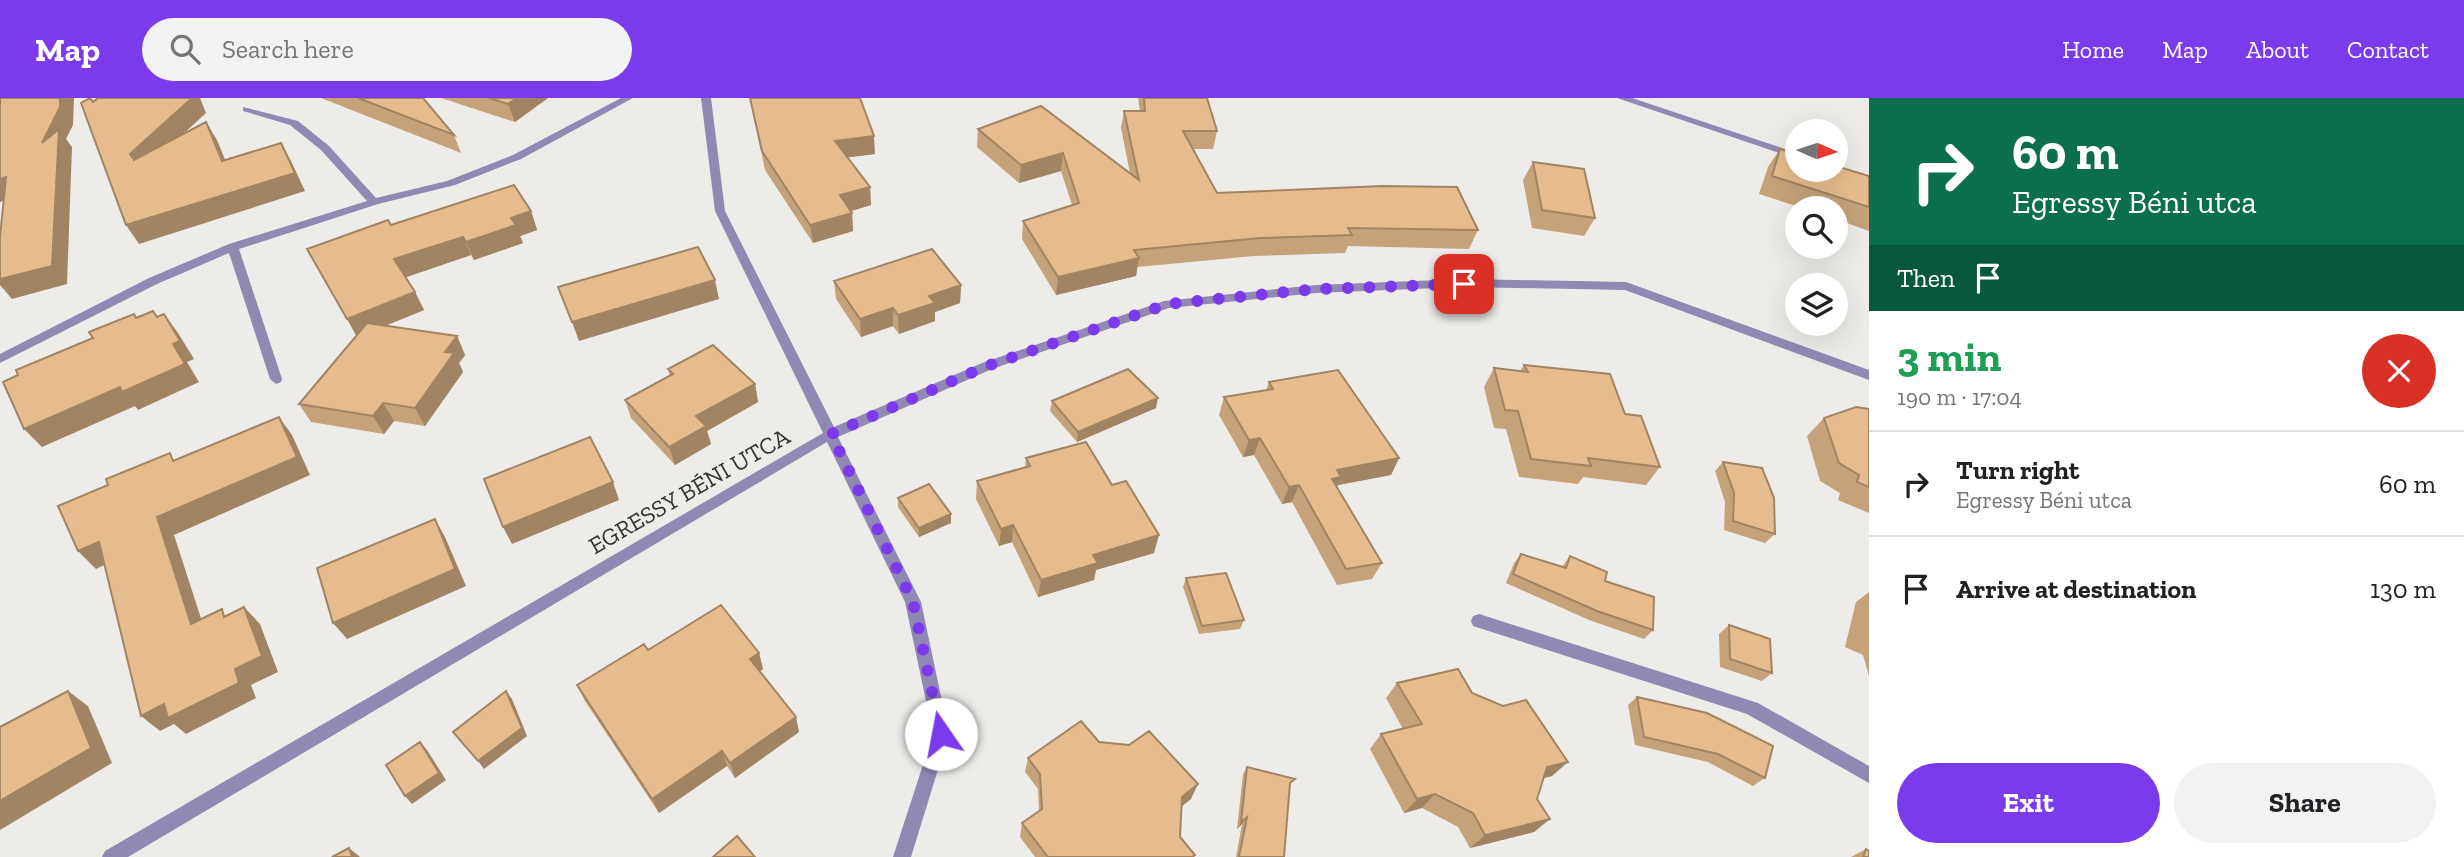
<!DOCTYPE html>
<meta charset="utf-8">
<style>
body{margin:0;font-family:"Zilla Slab",serif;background:#f2f2f2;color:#202124;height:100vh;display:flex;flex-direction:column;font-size:26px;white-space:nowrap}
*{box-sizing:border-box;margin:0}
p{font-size:23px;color:#757577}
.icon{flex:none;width:38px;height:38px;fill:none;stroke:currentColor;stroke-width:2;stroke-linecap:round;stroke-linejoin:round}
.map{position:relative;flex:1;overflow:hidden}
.side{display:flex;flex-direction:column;background:#fff;width:595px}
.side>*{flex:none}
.banner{background:#0b6e4f;color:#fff;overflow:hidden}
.needle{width:46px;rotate:93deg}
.tools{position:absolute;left:1785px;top:21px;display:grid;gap:14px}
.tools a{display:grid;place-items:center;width:63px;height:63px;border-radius:50%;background:#fff;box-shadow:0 7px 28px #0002;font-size:35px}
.pin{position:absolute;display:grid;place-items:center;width:60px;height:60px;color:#fff;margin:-30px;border-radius:14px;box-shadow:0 4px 10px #0006}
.me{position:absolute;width:77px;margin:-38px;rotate:348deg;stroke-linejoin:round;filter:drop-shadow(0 0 5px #0008)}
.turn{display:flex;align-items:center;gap:24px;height:147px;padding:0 28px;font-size:32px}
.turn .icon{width:91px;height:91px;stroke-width:2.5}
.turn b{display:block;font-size:49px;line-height:60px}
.then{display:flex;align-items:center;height:66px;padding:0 28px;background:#0003;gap:14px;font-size:26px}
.round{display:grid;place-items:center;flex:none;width:74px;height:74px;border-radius:37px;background:#f2f2f2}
.summary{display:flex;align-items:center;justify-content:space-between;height:119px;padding:0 28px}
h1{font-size:42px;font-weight:800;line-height:52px;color:#1e9e55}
.cta{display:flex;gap:14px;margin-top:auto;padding:14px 28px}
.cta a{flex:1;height:80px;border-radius:42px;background:#7c3aed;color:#fff;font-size:28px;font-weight:800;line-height:80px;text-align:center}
.cta a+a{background:#f2f2f2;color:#202124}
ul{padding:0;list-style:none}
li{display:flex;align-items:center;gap:21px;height:105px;padding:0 28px;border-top:2px solid #e0e0e0}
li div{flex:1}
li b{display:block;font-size:26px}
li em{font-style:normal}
header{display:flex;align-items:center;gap:42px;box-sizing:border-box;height:98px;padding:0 35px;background:#7c3aed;color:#fff}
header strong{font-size:33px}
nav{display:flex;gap:38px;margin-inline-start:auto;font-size:24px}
.search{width:490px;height:63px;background:#f2f2f2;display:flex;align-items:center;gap:18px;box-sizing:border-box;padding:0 24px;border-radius:38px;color:#757577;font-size:26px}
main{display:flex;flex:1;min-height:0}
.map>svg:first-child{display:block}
</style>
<header>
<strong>Map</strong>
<div class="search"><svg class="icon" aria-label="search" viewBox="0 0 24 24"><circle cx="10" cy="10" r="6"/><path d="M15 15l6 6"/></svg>Search here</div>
<nav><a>Home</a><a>Map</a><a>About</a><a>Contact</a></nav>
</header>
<main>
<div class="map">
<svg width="1869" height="759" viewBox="0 0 1869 759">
<rect width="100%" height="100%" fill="#eeece9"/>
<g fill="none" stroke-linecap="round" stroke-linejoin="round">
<path fill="#9189b3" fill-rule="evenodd" d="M 621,0 L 633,0 L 521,61 L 455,87 L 378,106 L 239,151 L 282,281 L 281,284 L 276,286 L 270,281 L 229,155 L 157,186 L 0,265 L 0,256 L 149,180 L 229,146 L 367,103 L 321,52 L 290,27 L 243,13 L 243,9 L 298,23 L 329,48 L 376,100 L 447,83 L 513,57 Z
M 701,0 L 711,0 L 725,113 L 834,329 L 982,265 L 1164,203 L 1316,187 L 1464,181 L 1626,184 L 1869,272 L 1869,282 L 1625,192 L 1464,189 L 1316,195 L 1169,210 L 992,271 L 838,339 L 921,504 L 949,636 L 911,759 L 893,759 L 933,636 L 905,504 L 827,344 L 128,759 L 102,759 L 105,753 L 823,335 L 715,113 Z
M 1617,0 L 1632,0 L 1797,55 L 1797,61 Z
M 1479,516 L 1758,605 L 1869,668 L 1869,685 L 1747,616 L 1473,528 L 1471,523 L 1473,518 Z"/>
</g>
<path fill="#c6a27a" d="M 321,0 L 423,0 L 454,37 L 461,55 Z
M 441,0 L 548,0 L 515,24 Z
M 750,0 L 875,56 L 847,59 L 870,89 L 871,107 L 851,113 L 852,115 L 853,133 L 813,145 L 765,72 Z
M 1138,0 L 1207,0 L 1217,33 L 1213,51 L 1192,51 L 1217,95 L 1478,132 L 1469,151 L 1348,148 L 1345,155 L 1254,158 L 1137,169 L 1136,178 L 1056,197 L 1022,141 L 1023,123 L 1072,107 L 1061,73 L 1019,85 L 977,49 L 978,31 L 1130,75 L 1121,30 L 1124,13 L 1140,13 Z
M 1780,51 L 1869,78 L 1869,133 L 1836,121 L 1836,110 L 1802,110 L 1759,96 L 1768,69 Z
M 1533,64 L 1595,120 L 1584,138 L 1532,130 L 1523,82 Z
M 531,113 L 537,132 L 520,138 L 523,145 L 474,162 L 471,157 L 405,179 L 415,194 L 424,212 L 385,228 L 457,238 L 465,257 L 459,265 L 463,274 L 425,328 L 394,323 L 384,336 L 311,324 L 299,306 L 356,238 L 391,127 Z
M 834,183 L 961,187 L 960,205 L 935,214 L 935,223 L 899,236 L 893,228 L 861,239 L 836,201 Z
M 1524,267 L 1625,316 L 1660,369 L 1646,387 L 1583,379 L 1578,386 L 1519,379 L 1506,331 L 1494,330 L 1484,289 L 1494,270 L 1520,273 Z
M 668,271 L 755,286 L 758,304 L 707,333 L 711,346 L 675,367 L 631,320 L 625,302 L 670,278 Z
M 1269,284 L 1399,360 L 1391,377 L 1338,387 L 1337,389 L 1382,465 L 1372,481 L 1337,487 L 1292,404 L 1282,406 L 1254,357 L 1243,359 L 1219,317 L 1224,299 L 1266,292 Z
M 1052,303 L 1156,310 L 1077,344 L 1050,313 Z
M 1869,311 L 1869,415 L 1838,402 L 1840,395 L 1820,383 L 1807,338 L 1824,320 Z
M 1026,360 L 1112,387 L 1154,455 L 1096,472 L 1094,482 L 1038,499 L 1012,444 L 999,448 L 976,401 L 977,383 L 1025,370 Z
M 1723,364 L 1775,436 L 1765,445 L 1724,432 L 1725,404 L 1715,373 Z
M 898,400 L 951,416 L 951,425 L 919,439 L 898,409 Z
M 1521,456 L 1562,469 L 1570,458 L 1605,483 L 1653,532 L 1644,541 L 1589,522 L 1506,485 L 1514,465 Z
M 1186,480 L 1244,522 L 1240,531 L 1199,536 L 1183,489 Z
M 1869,494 L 1869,578 L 1863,557 L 1845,549 L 1856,504 Z
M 1729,527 L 1772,575 L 1762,583 L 1720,569 L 1719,536 Z
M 648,552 L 759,555 L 763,571 L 760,573 L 799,634 L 735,680 L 727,668 L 659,715 L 585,603 L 577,587 Z
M 1397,585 L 1472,595 L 1552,678 L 1544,680 L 1537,701 L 1550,721 L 1534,734 L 1470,750 L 1458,729 L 1422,710 L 1404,715 L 1370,651 L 1381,636 L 1403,631 L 1386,600 Z
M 1637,599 L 1765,680 L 1753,688 L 1708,664 L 1635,647 L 1628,607 Z
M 1099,644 L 1191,701 L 1181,709 L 1180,739 L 1195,757 L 1194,759 L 1035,759 L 1020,739 L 1022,725 L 1039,713 L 1038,691 L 1025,674 L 1028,660 Z
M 1247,669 L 1290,689 L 1284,759 L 1236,759 L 1242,726 L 1237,731 L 1243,676 Z
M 1866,751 L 1869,759 L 1851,759 Z"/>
<path fill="#a18463" d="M 60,0 L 74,0 L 73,27 L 66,41 L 72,49 L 67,186 L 12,201 L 0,187 L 0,181 L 42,45 Z
M 192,0 L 200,0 L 206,15 L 142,74 L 130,56 Z
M 517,0 L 548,0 L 515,24 L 508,6 Z
M 206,24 L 217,42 L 233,81 L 222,63 Z
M 874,38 L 875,56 L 836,61 L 835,43 Z
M 281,45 L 291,63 L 305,93 L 139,146 L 126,127 Z
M 1063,55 L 1061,73 L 1019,85 L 1021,67 Z
M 6,79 L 20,98 L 0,104 L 0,81 Z
M 870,89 L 871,107 L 841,116 L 840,97 Z
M 531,113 L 537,132 L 520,138 L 523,145 L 474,162 L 466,144 L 511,120 Z
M 852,115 L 853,133 L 813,145 L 810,127 Z
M 463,139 L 471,157 L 404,180 L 394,161 Z
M 1139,160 L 1136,178 L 1056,197 L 1058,179 Z
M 715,182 L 719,201 L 579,243 L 572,224 Z
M 961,187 L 960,205 L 935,214 L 935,223 L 899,236 L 898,217 L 929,198 Z
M 415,194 L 424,212 L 357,239 L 347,221 Z
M 893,210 L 893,228 L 861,239 L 860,221 Z
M 164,216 L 178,235 L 194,261 L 187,264 L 199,284 L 138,312 L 135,308 L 42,349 L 24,331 L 173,246 Z
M 457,238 L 465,257 L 459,265 L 463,274 L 425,328 L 415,310 L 445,254 Z
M 755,286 L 758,304 L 707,333 L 711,346 L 675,367 L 669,349 L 696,318 Z
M 1158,300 L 1156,310 L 1077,344 L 1078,334 Z
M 383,305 L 394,323 L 384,336 L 373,318 Z
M 279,319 L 292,337 L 310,377 L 174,437 L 208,542 L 191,526 L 157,419 Z
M 1260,340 L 1254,357 L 1243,359 L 1249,342 Z
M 1399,360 L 1391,377 L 1338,387 L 1334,396 L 1324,398 L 1337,372 Z
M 613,384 L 619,402 L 512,446 L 503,429 Z
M 1299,387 L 1292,404 L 1282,406 L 1289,389 Z
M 951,416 L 951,425 L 919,439 L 919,430 Z
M 435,421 L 445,439 L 466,488 L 347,541 L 333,525 Z
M 1013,427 L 1012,444 L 999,448 L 1001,431 Z
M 1159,437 L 1154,455 L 1096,472 L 1094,482 L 1038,499 L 1041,482 L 1093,457 Z
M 99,444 L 117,461 L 96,471 L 78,453 Z
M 244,509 L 260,526 L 278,574 L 251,587 L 256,600 L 186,636 L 174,626 L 160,633 L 141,618 L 235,571 Z
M 759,555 L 763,571 L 754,577 L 750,561 Z
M 68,593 L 88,608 L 112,665 L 0,732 L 0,703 Z
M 506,593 L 512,601 L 527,638 L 484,671 L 478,663 Z
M 796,619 L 799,634 L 735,680 L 730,665 Z
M 420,644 L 427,652 L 446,682 L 412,706 L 405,698 Z
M 722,653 L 727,668 L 659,715 L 652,701 Z
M 1568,664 L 1552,678 L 1532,683 L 1547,669 Z
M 1198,686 L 1191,701 L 1175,713 L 1182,699 Z
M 1435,696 L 1422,710 L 1404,715 L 1417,701 Z
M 1247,719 L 1242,726 L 1237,731 L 1241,724 Z
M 1550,721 L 1534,734 L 1470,750 L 1485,737 Z
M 349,750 L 360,759 L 352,759 Z"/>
<path fill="#e6bc8e" stroke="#a18463" stroke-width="2" d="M 0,0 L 60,0 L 60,9 L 42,45 L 59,31 L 52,168 L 0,181 L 0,139 L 6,79 L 0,81 Z
M 90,0 L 93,4 L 98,0 L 192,0 L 130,56 L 134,62 L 206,24 L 222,63 L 281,45 L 295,75 L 126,127 L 81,5 Z
M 358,0 L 423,0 L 454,37 Z
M 489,0 L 517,0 L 508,6 Z
M 750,0 L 860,0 L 874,38 L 835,43 L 870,89 L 840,97 L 852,115 L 810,127 L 762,53 Z
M 1144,0 L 1207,0 L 1217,33 L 1183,33 L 1217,95 L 1382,88 L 1457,89 L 1478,132 L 1348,130 L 1352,137 L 1260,140 L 1134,152 L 1139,160 L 1058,179 L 1023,123 L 1079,105 L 1063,55 L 1021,67 L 978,31 L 1041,8 L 1139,82 L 1124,13 L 1145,13 Z
M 1780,51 L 1797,56 L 1797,72 L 1836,72 L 1836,68 L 1869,78 L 1869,109 L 1772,78 Z
M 1533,64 L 1584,71 L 1595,120 L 1542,112 Z
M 514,87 L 531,113 L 511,120 L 516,127 L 466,144 L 463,139 L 394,161 L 415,194 L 347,221 L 307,151 L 388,122 L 391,127 Z
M 698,149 L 715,182 L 572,224 L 558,189 Z
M 932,151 L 961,187 L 929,198 L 935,205 L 898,217 L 893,210 L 860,221 L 834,183 Z
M 153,213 L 157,219 L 164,216 L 180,243 L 173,246 L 185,266 L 122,294 L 120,289 L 24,331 L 3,284 L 18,277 L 16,272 L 93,240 L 89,234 L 134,216 L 136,220 Z
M 367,225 L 457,238 L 445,254 L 454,255 L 415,310 L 383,305 L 373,318 L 299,306 Z
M 713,247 L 755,286 L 696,318 L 706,328 L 669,349 L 625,302 L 673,276 L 668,271 Z
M 1524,267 L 1610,276 L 1625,316 L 1641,318 L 1660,369 L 1588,360 L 1591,368 L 1531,361 L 1518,313 L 1505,312 L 1494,270 L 1528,274 Z
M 1128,271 L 1158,300 L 1078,334 L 1052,303 Z
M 1338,272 L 1399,360 L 1337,372 L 1341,379 L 1332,381 L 1382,465 L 1346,471 L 1299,387 L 1289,389 L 1260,340 L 1249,342 L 1224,299 L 1273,291 L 1269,284 Z
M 1856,309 L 1869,311 L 1869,389 L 1857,384 L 1859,377 L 1839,365 L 1824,320 Z
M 279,319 L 297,359 L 157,419 L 191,526 L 222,511 L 224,519 L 244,509 L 262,558 L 235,571 L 239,585 L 168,620 L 164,606 L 141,618 L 99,444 L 78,453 L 58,408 L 108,387 L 106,381 L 170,355 L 173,363 Z
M 590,339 L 613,384 L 503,429 L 484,381 Z
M 1086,344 L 1112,387 L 1126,383 L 1159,437 L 1093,457 L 1098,465 L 1041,482 L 1013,427 L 1001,431 L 977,383 L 1030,368 L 1026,360 Z
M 1723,364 L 1762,370 L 1774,400 L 1775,436 L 1733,423 L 1734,395 Z
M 929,386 L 951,416 L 919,430 L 898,400 Z
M 435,421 L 455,471 L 333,525 L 317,470 Z
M 1521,456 L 1566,470 L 1570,458 L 1607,474 L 1605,483 L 1654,499 L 1653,532 L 1597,513 L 1513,476 Z
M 1226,475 L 1244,522 L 1202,528 L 1186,480 Z
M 721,507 L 759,555 L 750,561 L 796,619 L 730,665 L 722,653 L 652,701 L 577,587 L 644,546 L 648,552 Z
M 1729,527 L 1770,541 L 1772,575 L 1730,561 Z
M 1458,571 L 1472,595 L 1503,608 L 1526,602 L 1568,664 L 1547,669 L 1537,701 L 1550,721 L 1485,737 L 1473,715 L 1435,696 L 1417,701 L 1381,636 L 1422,626 L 1397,585 Z
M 68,593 L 91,650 L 0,703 L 0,629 Z
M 506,593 L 522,630 L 478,663 L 453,634 Z
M 1637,599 L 1707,615 L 1773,648 L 1765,680 L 1718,656 L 1644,639 Z
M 1081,623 L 1099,644 L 1129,647 L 1149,633 L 1198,686 L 1182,699 L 1180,739 L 1195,757 L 1192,759 L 1048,759 L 1022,725 L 1042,711 L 1040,676 L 1028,660 Z
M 420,644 L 439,675 L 405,698 L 386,667 Z
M 1247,669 L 1295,681 L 1290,685 L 1284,759 L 1239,759 L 1247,719 L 1241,724 Z
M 737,738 L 755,759 L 713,759 Z
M 349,750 L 352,759 L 332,759 Z
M 1866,751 L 1869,753 L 1869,759 L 1863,759 Z"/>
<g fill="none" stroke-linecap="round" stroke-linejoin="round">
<path stroke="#7c3aed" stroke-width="12" stroke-dasharray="0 21.6" d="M 941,636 L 913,504 L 831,336 L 987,268 L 1168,206 L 1316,191 L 1464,186"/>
</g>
<g text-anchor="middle" stroke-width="5" stroke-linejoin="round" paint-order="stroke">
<g font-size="24" fill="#323230" stroke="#eeece9">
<text transform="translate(689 393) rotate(-30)" y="8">EGRESSY BÉNI UTCA</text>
</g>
</g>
</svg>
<div class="tools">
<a><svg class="needle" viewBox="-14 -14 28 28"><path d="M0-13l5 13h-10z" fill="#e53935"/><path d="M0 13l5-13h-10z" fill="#757577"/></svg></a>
<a><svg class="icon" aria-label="search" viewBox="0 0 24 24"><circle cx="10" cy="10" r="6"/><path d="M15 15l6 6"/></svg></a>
<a><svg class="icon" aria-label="layers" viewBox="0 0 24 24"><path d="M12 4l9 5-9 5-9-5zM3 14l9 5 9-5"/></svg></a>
</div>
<div class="pin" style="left:1464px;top:186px;background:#d93025"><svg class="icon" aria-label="arrive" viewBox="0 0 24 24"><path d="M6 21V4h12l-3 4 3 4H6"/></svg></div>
<svg class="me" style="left:941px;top:636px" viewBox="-20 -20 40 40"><circle r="19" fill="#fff"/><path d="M0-13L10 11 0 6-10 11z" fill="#7c3aed"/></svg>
</div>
<section class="side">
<div class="banner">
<div class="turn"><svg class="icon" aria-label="right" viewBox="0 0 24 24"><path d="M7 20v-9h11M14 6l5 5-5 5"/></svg><div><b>60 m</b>Egressy Béni utca</div></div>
<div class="then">Then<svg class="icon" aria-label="arrive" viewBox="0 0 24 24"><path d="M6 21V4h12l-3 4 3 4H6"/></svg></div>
</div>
<div class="summary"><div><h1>3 min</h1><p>190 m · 17:04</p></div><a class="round" style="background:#d93025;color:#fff"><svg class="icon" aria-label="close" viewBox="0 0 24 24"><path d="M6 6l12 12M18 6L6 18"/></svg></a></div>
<ul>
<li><svg class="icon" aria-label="right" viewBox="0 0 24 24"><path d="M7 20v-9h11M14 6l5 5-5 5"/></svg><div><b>Turn right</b><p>Egressy Béni utca</p></div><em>60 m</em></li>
<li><svg class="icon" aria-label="arrive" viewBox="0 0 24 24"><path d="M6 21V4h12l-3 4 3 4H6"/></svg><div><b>Arrive at destination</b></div><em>130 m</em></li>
</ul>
<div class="cta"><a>Exit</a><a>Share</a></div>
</section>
</main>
